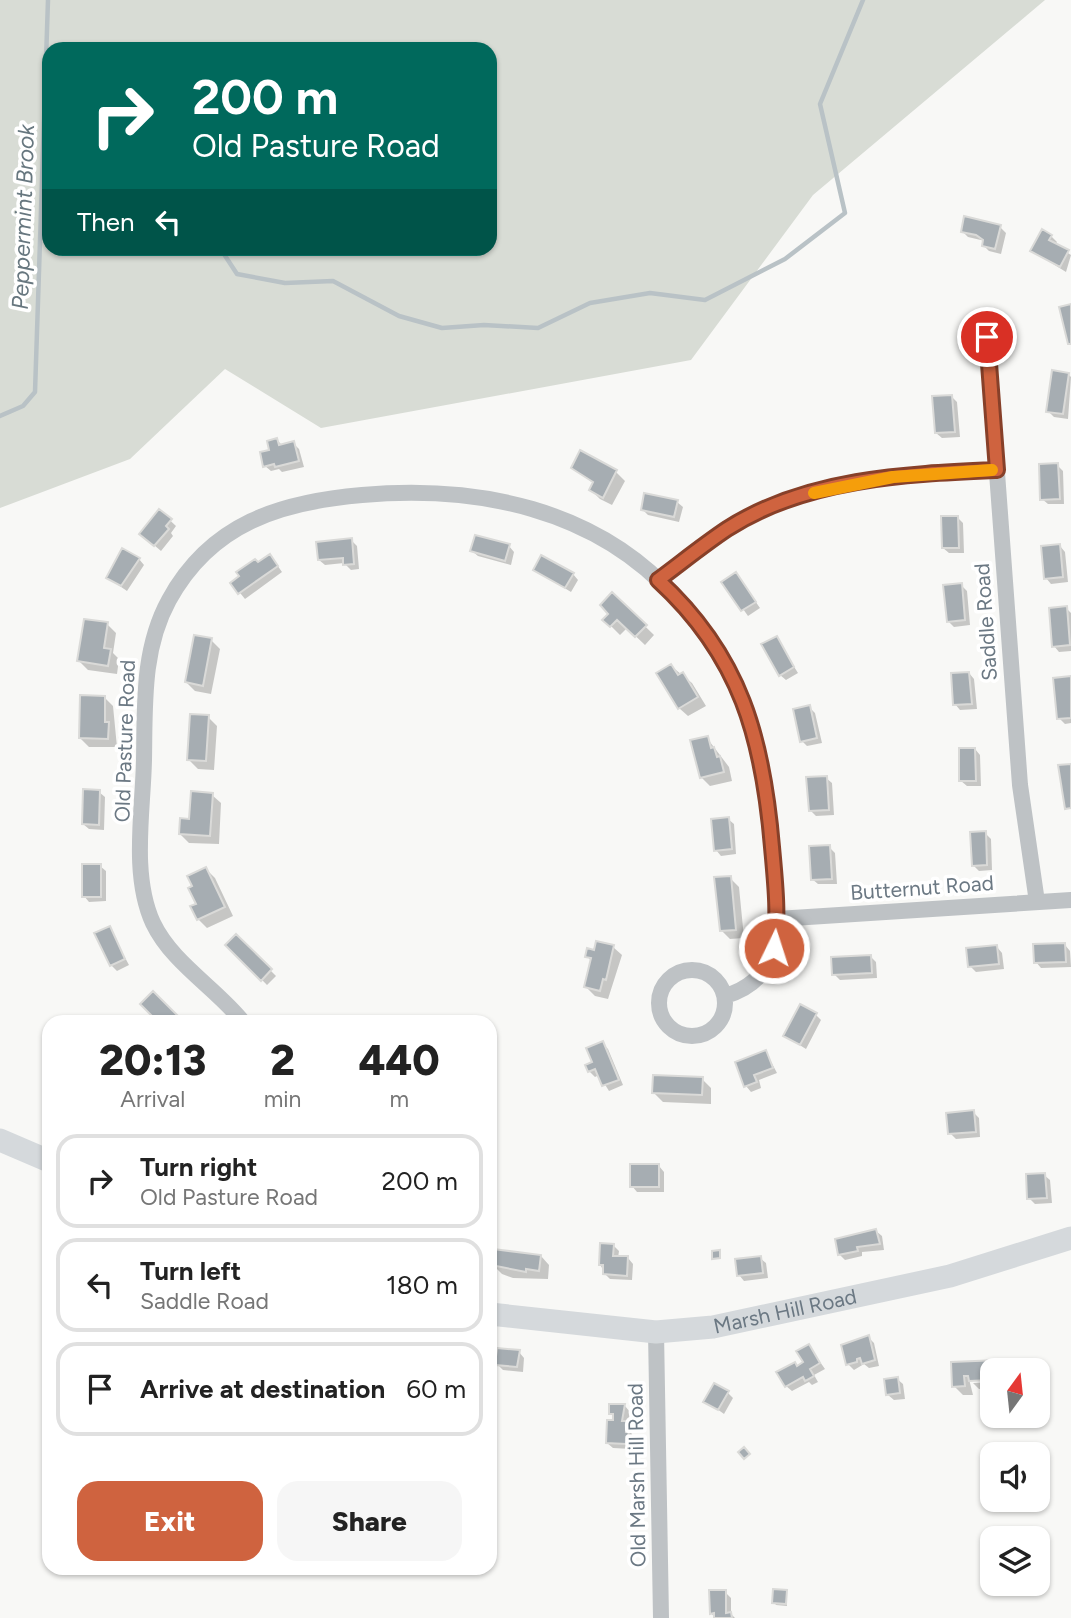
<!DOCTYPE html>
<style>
body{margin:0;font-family:Figtree,sans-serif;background:#f6f6f6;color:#222;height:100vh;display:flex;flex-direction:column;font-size:26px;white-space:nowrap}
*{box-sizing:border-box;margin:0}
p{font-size:23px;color:#767676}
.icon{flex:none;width:38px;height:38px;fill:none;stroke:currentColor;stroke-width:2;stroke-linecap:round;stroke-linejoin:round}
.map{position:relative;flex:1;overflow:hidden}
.sheet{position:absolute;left:42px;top:1015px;width:455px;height:560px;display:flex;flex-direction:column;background:#fff;border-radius:21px;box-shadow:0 2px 5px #0004}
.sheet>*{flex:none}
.banner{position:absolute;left:42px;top:42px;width:455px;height:214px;border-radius:21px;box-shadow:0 2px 5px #0004;background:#00695c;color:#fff;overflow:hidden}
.needle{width:46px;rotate:15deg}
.controls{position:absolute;left:980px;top:1358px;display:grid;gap:14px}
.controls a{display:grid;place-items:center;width:70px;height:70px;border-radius:14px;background:#fff;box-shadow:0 2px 5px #0004;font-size:35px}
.pin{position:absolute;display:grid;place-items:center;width:60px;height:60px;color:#fff;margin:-30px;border:4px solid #fff;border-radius:50%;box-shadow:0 2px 7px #0007}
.me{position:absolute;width:77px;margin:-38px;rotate:4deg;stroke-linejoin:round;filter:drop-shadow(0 0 5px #0008)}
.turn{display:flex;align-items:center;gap:24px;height:147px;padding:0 35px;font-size:32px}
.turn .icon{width:91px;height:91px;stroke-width:2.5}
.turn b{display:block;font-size:49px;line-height:60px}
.then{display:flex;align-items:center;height:66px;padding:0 35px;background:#0003;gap:14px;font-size:26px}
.eta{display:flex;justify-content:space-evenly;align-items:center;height:119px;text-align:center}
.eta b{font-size:42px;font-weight:800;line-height:49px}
.cta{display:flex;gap:14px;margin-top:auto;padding:14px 35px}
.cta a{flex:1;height:80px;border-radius:21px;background:#cf633f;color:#fff;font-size:28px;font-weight:800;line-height:80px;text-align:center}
.cta a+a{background:#f6f6f6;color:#222}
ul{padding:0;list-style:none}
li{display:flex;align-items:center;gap:21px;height:94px;margin:0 14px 10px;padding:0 21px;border:4px solid #e0e0e0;border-radius:21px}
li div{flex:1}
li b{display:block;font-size:26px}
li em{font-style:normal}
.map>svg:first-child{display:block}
</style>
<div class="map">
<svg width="1071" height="1618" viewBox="0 0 1071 1618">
<rect width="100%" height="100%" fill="#f8f8f6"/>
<path fill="#d8dcd5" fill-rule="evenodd" d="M 0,0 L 1045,0 L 813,195 L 691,360 L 321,428 L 225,369 L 130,459 L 0,508 ZM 49,49 L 490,49 L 490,248 L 49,248 Z"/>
<path fill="#0003" d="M 1000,227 L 1006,233 L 1001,254 L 989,251 L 983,245 L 985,241 L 968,237 L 962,231 Z
M 1051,236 L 1057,242 L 1055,245 L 1071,255 L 1066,272 L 1032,251 Z
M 1068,374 L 1071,377 L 1068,419 L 1054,417 L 1048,411 Z
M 951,396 L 957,402 L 960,437 L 942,438 L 936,433 Z
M 277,440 L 283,446 L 293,443 L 299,449 L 304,467 L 282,472 L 279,469 L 271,471 L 265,466 Z
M 581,453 L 616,472 L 625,481 L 612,505 L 600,499 L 591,490 L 594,484 L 573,467 Z
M 1057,465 L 1063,471 L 1064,504 L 1048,504 L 1042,499 Z
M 677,502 L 683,507 L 679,522 L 648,515 L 642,509 Z
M 160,511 L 176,526 L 171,533 L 173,536 L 161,551 L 147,539 Z
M 958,518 L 963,523 L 964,553 L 949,553 L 943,548 Z
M 351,540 L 357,546 L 359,569 L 351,570 L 344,563 L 325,565 L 319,560 Z
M 509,546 L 514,552 L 511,565 L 478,556 L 472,551 Z
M 1060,546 L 1065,552 L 1068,582 L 1051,584 L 1046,578 Z
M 139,559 L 144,565 L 127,591 L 108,578 Z
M 275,562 L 282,572 L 245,599 L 232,583 L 258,564 Z
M 535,570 L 573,574 L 578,580 L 571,592 Z
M 736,574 L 760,608 L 748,616 L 724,582 Z
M 961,585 L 967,591 L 970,625 L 954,627 L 948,621 Z
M 612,594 L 654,635 L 645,645 L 627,628 L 620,635 L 605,620 L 611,614 Z
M 1066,608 L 1071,613 L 1071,651 L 1059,652 L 1054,646 Z
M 107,624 L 116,633 L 113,653 L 119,659 L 117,674 L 88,670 L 79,661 Z
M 776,638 L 798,673 L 786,680 L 780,675 Z
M 211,640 L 220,649 L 211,694 L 195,691 L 186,682 Z
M 671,666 L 692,683 L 706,706 L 688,716 L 679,708 Z
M 969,673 L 974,679 L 977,709 L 960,710 L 955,704 Z
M 1071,678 L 1071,723 L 1065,724 L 1059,718 Z
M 104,697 L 113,706 L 117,747 L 89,747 L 80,738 Z
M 809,707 L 815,713 L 822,743 L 807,746 L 802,741 Z
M 208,717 L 217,726 L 214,770 L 198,769 L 189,760 Z
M 707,738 L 729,767 L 732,781 L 710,786 L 701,777 Z
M 975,749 L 980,755 L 981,786 L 967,786 L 961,781 Z
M 826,778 L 832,783 L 834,815 L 816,816 L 810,810 Z
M 99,792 L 105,797 L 104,830 L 89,829 L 83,824 Z
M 212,795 L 221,803 L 219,844 L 189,843 L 180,834 Z
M 728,819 L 734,824 L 736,854 L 721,856 L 716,850 Z
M 985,833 L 991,839 L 992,870 L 979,871 L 973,865 Z
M 829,847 L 835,853 L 837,884 L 818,884 L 812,879 Z
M 100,866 L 106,871 L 106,901 L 89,902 L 84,896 Z
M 206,869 L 215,878 L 233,916 L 207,928 L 198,919 L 198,905 Z
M 730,878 L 739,887 L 744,938 L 730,939 L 721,930 Z
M 109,928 L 129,965 L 117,971 L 111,965 Z
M 236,936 L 276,976 L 267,985 L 228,945 Z
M 1065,945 L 1070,951 L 1071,967 L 1041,968 L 1036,962 Z
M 613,947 L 622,955 L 608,999 L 595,996 L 586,987 L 592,962 L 587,956 Z
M 997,947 L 1002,953 L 1004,969 L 976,972 L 970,966 Z
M 870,956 L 876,962 L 877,978 L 840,980 L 834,974 Z
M 816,1015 L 821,1020 L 806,1049 L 785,1036 Z
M 602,1043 L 608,1049 L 623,1085 L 609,1091 L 599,1075 L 595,1077 L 589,1071 Z
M 766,1052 L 777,1073 L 759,1080 L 761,1088 L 751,1092 L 746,1086 Z
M 702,1079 L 711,1088 L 711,1104 L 663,1102 L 654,1093 Z
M 973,1112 L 979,1118 L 980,1137 L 956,1139 L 950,1133 Z
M 659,1166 L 664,1172 L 664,1192 L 637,1192 L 632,1186 Z
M 1044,1175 L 1050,1180 L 1052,1203 L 1035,1204 L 1029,1198 Z
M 876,1231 L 882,1236 L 884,1250 L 862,1252 L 862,1256 L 845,1260 L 839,1254 Z
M 613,1245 L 619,1251 L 618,1258 L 628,1258 L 633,1264 L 632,1280 L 610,1279 L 605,1274 L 600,1264 Z
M 541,1256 L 549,1265 L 548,1279 L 513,1278 L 502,1274 L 493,1265 Z
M 760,1258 L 766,1263 L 768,1278 L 744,1281 L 739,1275 Z
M 868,1337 L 874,1343 L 879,1366 L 869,1368 L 864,1364 L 854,1370 L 848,1364 Z
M 809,1346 L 825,1369 L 814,1375 L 818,1382 L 812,1385 L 809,1382 L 792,1391 L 786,1386 L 798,1367 L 805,1363 Z
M 519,1352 L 524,1358 L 523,1372 L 503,1370 L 497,1364 Z
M 1023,1361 L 1032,1370 L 992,1370 L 992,1378 L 969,1379 L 973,1395 L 963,1395 L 954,1386 L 953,1364 Z
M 897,1379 L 903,1384 L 905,1399 L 894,1400 L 888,1395 Z
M 992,1382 L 992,1389 L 979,1389 L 973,1383 Z
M 728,1393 L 733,1398 L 724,1414 L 706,1401 Z
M 611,1405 L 625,1406 L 630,1412 L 628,1424 L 634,1440 L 631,1449 L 613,1448 L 607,1443 L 614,1422 Z
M 1000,1416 L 1032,1416 L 1032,1425 L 1006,1427 Z
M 725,1592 L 731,1598 L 731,1614 L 735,1618 L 715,1618 L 711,1613 Z
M 786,1592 L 787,1606 L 776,1605 L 774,1602 Z"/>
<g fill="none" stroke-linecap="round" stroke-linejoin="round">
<path stroke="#b9c2c6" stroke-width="4.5" d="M 220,248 L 237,274 L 285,283 L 333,281 L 399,316 L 442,328 L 484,325 L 538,328 L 590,303 L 650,293 L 705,300 L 785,259 L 845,213 L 820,104 L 863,0
M 0,416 L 23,406 L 35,392 L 48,0"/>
</g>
<path fill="#a6adb2" stroke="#dadad8" stroke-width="2" d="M 964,216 L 1001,225 L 995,249 L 982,246 L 983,240 L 976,235 L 961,232 Z
M 1042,229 L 1052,235 L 1049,240 L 1069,250 L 1060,267 L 1030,251 Z
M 1071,304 L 1071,344 L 1068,344 L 1059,307 Z
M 1052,370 L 1069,373 L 1063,414 L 1046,412 Z
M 952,395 L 955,432 L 935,433 L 932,396 Z
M 277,438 L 279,445 L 294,441 L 299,461 L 275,467 L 274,464 L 263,467 L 260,452 L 269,450 L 267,441 Z
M 580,450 L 617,470 L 603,498 L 589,490 L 593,482 L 571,468 Z
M 1058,463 L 1060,499 L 1040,500 L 1039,464 Z
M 644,493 L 678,500 L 674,517 L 641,510 Z
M 159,509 L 172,519 L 166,526 L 169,529 L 154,546 L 139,534 Z
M 941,516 L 958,516 L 959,548 L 942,548 Z
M 475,535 L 510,544 L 505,561 L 470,551 Z
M 352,538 L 354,564 L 343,565 L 343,558 L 318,560 L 316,542 Z
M 1060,544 L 1063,577 L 1044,579 L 1041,546 Z
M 122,548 L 140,558 L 121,586 L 106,578 Z
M 270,554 L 278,566 L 238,594 L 230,583 L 239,576 L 236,572 L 255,559 L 258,562 Z
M 541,555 L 574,573 L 565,588 L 533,570 Z
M 736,572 L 756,602 L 741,611 L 721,582 Z
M 962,583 L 965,620 L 947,622 L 943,585 Z
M 612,592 L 647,625 L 635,637 L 617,620 L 610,627 L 602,620 L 608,614 L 600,605 Z
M 1067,606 L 1070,645 L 1052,647 L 1049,608 Z
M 84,619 L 108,622 L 104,648 L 111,649 L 108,666 L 77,661 Z
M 194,635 L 212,638 L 203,686 L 185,682 Z
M 777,636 L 794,667 L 779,676 L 761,644 Z
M 671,664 L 678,675 L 683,672 L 698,697 L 678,709 L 656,673 Z
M 969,672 L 972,704 L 953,705 L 951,673 Z
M 1071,676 L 1071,718 L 1057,719 L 1053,678 Z
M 80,695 L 105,696 L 105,722 L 109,722 L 108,739 L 79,738 Z
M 810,705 L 817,738 L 800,742 L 793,709 Z
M 190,714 L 209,715 L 206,761 L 187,760 Z
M 708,736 L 711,748 L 714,747 L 717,757 L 720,756 L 724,772 L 700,778 L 690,740 Z
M 959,748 L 975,748 L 976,781 L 959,781 Z
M 1071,764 L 1071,808 L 1065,809 L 1058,765 Z
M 827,776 L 829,810 L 809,811 L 806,777 Z
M 83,789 L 100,790 L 99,825 L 82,824 Z
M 191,791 L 213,793 L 210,836 L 179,834 L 180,818 L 189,819 Z
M 729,817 L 732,849 L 714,851 L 711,819 Z
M 986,831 L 987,865 L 972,866 L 970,832 Z
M 830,845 L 832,879 L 811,880 L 809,846 Z
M 82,864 L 101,864 L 101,897 L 82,897 Z
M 206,867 L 225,907 L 197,920 L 190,906 L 196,904 L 188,888 L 192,886 L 187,876 Z
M 731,876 L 736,930 L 720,931 L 714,877 Z
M 110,926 L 125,959 L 110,966 L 94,933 Z
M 236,934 L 272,969 L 261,981 L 225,945 Z
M 596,941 L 614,945 L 606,980 L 603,979 L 600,991 L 584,987 L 591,958 L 585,957 L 587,948 L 594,950 Z
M 1065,943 L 1066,962 L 1034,963 L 1033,944 Z
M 997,945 L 999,964 L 968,967 L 966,948 Z
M 871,955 L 872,973 L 832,975 L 831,957 Z
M 153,991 L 180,1018 L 176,1022 L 158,1022 L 140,1004 Z
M 800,1004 L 817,1013 L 800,1045 L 783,1036 Z
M 603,1041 L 619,1080 L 602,1086 L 595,1069 L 588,1072 L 585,1065 L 592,1062 L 586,1048 Z
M 766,1050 L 773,1068 L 754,1075 L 757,1082 L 744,1087 L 735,1062 Z
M 653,1075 L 703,1077 L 702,1095 L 652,1093 Z
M 974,1110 L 976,1132 L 948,1134 L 946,1113 Z
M 630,1164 L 659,1164 L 659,1187 L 630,1187 Z
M 1045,1173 L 1047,1198 L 1027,1199 L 1026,1174 Z
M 876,1229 L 880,1244 L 857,1247 L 858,1251 L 838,1255 L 835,1239 Z
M 600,1243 L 614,1244 L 613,1256 L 628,1256 L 627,1276 L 603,1274 L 603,1265 L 599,1265 Z
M 493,1249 L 541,1255 L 539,1271 L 526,1269 L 526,1272 L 491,1265 Z
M 720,1250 L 720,1258 L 712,1259 L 712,1251 Z
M 761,1256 L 763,1273 L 737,1276 L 735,1259 Z
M 869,1335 L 875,1360 L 862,1364 L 860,1358 L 857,1359 L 857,1362 L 846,1365 L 841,1345 Z
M 809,1344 L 820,1363 L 810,1369 L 814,1376 L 805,1381 L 803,1377 L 785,1387 L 776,1372 L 795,1362 L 797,1366 L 803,1362 L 796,1351 Z
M 497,1348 L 520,1350 L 517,1367 L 495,1365 Z
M 1024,1359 L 1025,1370 L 992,1370 L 992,1380 L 969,1381 L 968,1376 L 964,1376 L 965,1386 L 952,1387 L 951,1362 Z
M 898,1377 L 900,1393 L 886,1395 L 884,1379 Z
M 714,1383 L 729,1391 L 718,1410 L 703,1402 Z
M 609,1404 L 625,1404 L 622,1421 L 627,1421 L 626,1432 L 629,1432 L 626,1444 L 606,1443 L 607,1420 L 613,1420 L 613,1414 L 609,1414 Z
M 999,1416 L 1027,1416 L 1028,1420 L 999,1422 Z
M 744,1447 L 750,1454 L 744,1459 L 738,1452 Z
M 773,1589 L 787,1590 L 786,1604 L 772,1603 Z
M 709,1590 L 726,1590 L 726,1613 L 731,1612 L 732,1618 L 714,1618 L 714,1613 L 710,1614 Z"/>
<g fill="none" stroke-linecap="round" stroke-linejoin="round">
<path stroke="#bec2c5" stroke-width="16" d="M 987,337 L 1020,785 L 1037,902
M 658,580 C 681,563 703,545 727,529 C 806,478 906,474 997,470
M 777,919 L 1071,900
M659 1003a33 33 0 1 1 66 0a33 33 0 1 1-66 0Z
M 243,1022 C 216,988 172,963 153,923 C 131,875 143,811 144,760 C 145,705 142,649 169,600 C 211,523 281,502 362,495 C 477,485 596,508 676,598 C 750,679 764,752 773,857 C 777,912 791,977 725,996
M 656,1332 L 661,1618"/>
<g stroke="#d5d9dc" stroke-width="23">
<path d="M 0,1140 L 49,1161"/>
<path id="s1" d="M 490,1314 L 656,1332 L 713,1327 L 950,1276 L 1071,1238"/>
</g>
</g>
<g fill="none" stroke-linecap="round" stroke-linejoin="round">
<defs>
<path id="route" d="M 774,948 C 779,915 775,881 772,847 C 763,739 741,656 658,580 C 681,563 703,545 727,529 C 806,478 906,474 997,470 L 987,337"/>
</defs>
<use href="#route" stroke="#874029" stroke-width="18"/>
<use href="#route" stroke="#cf633f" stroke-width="12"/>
<path stroke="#f59e0b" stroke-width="12" d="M 814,493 L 893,477 L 992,470"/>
</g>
<g text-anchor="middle" stroke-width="7" stroke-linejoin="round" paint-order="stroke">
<g font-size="21" fill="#6b7883" stroke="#fff">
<text transform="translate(986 622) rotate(-94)" y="7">Saddle Road</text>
<text transform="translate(125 741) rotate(-88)" y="7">Old Pasture Road</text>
<text transform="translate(922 888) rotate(-4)" y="7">Butternut Road</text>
<text dy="7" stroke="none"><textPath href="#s1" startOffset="298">Marsh Hill Road</textPath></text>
<text transform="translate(637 1475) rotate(-91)" y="7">Old Marsh Hill Road</text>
</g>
<g font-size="23" font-style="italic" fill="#67777f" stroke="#fff">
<text transform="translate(23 217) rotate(-88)" y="8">Peppermint Brook</text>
</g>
</g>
</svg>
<div class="controls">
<a><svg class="needle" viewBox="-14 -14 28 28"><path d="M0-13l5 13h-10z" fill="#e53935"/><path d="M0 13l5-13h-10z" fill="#767676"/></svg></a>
<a><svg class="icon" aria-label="sound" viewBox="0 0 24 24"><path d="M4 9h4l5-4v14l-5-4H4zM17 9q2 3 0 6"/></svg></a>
<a><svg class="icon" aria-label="layers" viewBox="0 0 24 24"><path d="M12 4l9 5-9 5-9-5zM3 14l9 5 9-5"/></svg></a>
</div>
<div class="pin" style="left:987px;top:337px;background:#d93025"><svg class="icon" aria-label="arrive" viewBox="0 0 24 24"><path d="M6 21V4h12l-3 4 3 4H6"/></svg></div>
<svg class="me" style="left:774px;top:948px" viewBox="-20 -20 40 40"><circle r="17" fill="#cf633f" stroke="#fff" stroke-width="3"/><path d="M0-11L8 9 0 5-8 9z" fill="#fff"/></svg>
<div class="banner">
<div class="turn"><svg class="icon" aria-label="right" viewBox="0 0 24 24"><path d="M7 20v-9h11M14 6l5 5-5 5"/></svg><div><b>200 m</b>Old Pasture Road</div></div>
<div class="then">Then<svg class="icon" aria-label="left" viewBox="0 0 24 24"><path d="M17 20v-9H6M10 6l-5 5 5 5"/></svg></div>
</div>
<section class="sheet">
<div class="eta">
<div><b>20:13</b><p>Arrival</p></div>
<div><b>2</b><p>min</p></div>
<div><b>440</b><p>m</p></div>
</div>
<ul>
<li><svg class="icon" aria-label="right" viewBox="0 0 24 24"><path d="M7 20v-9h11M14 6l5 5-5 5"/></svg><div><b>Turn right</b><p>Old Pasture Road</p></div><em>200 m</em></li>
<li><svg class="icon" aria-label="left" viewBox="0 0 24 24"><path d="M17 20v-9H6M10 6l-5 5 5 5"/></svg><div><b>Turn left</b><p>Saddle Road</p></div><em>180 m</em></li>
<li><svg class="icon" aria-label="arrive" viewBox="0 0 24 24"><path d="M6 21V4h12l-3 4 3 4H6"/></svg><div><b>Arrive at destination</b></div><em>60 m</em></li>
</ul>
<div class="cta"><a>Exit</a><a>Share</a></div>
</section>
</div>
